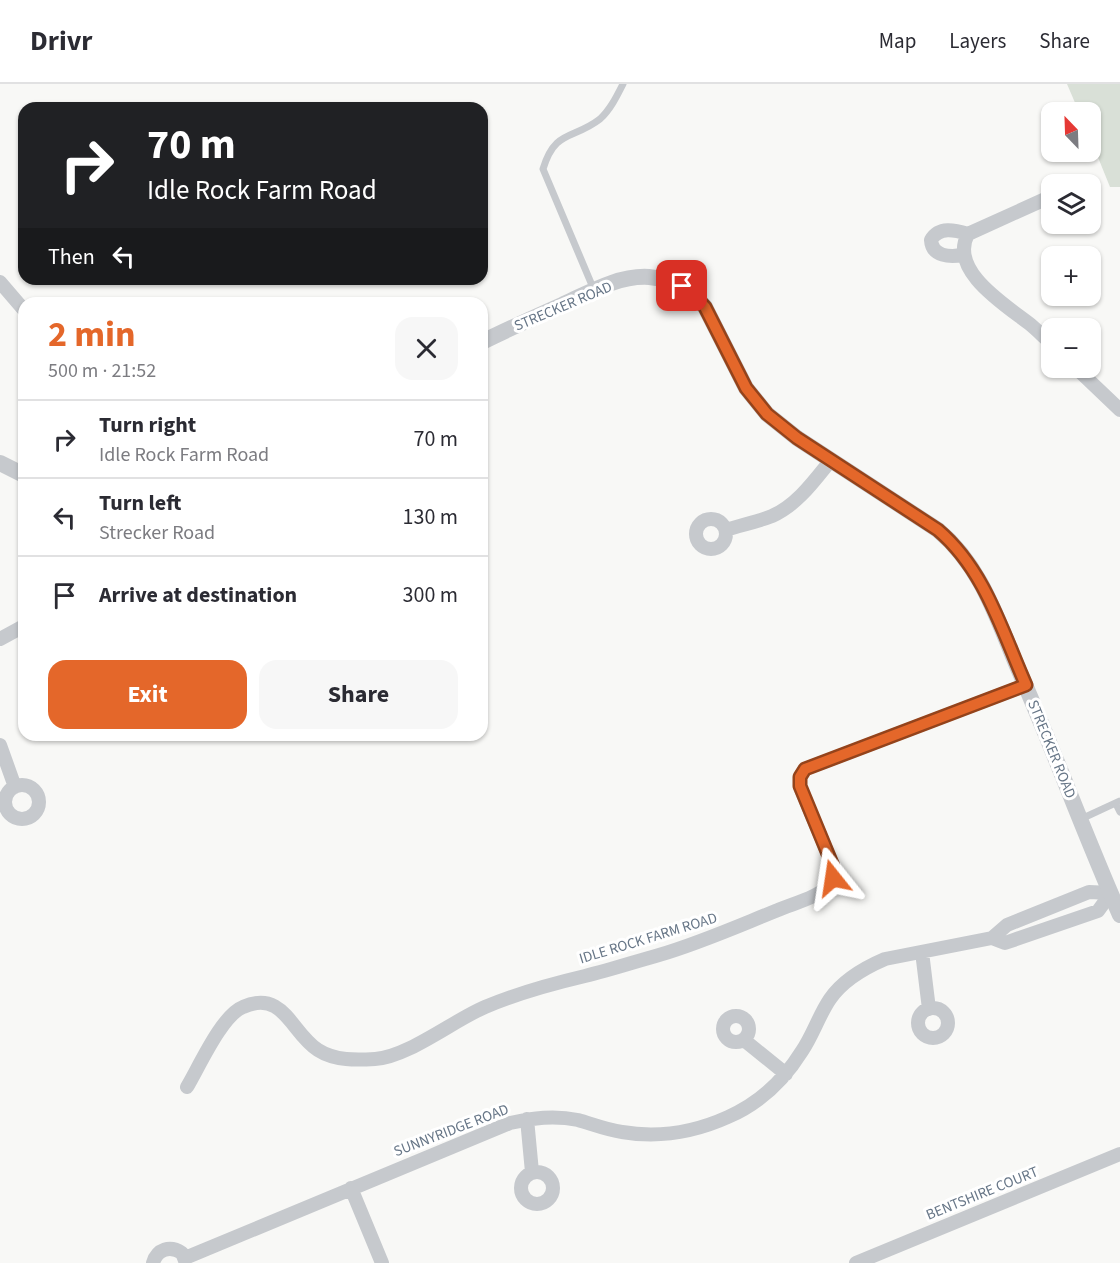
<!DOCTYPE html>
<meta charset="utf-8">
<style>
body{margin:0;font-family:"Source Sans 3",sans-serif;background:#f7f7f7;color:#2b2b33;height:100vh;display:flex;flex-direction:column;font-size:22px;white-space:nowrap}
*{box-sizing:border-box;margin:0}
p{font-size:20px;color:#7c7c81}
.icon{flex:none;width:33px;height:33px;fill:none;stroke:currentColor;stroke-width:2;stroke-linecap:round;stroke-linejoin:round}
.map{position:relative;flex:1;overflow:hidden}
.drawer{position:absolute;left:18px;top:213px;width:470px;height:444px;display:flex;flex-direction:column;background:#fff;border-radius:18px;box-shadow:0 2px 4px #0004}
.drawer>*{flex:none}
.guide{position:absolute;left:18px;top:18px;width:470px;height:183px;border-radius:18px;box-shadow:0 2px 4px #0004;background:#202124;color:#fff;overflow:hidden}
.needle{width:39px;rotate:337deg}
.fabs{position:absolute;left:1041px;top:18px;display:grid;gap:12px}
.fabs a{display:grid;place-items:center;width:60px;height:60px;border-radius:12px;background:#fff;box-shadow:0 2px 4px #0004;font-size:30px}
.pin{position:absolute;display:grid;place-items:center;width:51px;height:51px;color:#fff;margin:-26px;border-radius:12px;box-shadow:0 3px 9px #0006}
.me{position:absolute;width:66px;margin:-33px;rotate:345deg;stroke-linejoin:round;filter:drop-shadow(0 0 4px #0008)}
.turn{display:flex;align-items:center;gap:21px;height:126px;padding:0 30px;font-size:27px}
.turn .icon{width:78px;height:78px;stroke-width:2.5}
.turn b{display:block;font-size:42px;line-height:51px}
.then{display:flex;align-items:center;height:57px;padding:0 30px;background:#0003;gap:12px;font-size:22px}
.round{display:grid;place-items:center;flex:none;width:63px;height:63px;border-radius:18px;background:#f7f7f7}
.headline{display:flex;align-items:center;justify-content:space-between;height:102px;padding:0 30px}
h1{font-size:36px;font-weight:700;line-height:45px;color:#e4672a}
.button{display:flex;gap:12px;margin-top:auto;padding:12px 30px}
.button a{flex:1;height:69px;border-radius:18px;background:#e4672a;color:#fff;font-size:24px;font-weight:700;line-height:69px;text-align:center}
.button a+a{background:#f7f7f7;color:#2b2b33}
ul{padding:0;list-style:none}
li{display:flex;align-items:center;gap:18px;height:78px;padding:0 30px;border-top:2px solid #e1e1e2}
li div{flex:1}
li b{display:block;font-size:22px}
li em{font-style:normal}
header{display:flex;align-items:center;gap:36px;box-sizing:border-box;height:84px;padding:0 30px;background:#fff;border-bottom:2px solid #e1e1e2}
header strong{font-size:28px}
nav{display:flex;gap:33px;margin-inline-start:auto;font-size:21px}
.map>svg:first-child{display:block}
</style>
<header>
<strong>Drivr</strong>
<nav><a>Map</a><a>Layers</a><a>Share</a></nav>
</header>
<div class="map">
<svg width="1120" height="1179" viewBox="0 0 1120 1179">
<rect width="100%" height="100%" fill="#f8f8f6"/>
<path fill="#d9e0d7" d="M 1067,0 L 1120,0 L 1120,103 L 1110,103 L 1091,56 L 1090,28 L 1079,28 Z"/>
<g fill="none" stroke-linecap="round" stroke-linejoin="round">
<path stroke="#c6c9cd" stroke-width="7" d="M 594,206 L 543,85 C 555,45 573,56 600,35 C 610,26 617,12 623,0
M 1116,720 L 1120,728
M 1081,735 L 1120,717"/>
<path stroke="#c6c9cd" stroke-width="14" d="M 1077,100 L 1079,100
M 1052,112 L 968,150 C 948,187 1007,222 1031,241 C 1038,247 1045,254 1052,260
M 963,171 C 950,173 932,173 931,156 C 939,142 955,146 968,150
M 0,198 L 24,226
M 1076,284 L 1120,326
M696 450a15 15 0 1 1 30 0a15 15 0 1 1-30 0Z
M 726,446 C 741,441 757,438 772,432 C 797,421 814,397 831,376
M 0,555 L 24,542
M 0,661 L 15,703
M5 718a17 17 0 1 1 34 0a17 17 0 1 1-34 0Z
M 992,854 L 1005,859 L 1098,827 L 1111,809
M 922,868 L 929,925
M918 939a15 15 0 1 1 30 0a15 15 0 1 1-30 0Z
M723 945a13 13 0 1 1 26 0a13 13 0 1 1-26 0Z
M 744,956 L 786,990
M 187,1003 C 199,983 222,931 243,923 C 284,905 291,949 318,966 C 335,977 357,976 375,975 C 408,973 454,936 485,923 C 518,909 551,900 585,892 C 610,886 634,878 659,871 C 700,859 738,842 778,826 C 794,819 818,814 830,800 C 834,794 833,789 833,782 L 800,703 L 800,693 L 805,685 L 1026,601
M 527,1035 L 532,1088
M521 1104a16 16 0 1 1 32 0a16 16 0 1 1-32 0Z
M 351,1104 L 382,1179
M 185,1174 L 510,1039 C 533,1034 554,1031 578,1036 C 592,1040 607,1046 622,1048 C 658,1054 695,1048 728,1033 C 760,1019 784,996 802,967 C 813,951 819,931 830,915 C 843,896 864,884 885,875 L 992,854 L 1007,841 L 1089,808 L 1111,809
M 153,1179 C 157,1165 170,1161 182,1169 L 186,1179
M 856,1179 L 1120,1070"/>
<path stroke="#c6c9cd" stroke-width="16" d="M 482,258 C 508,245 535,233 562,221 C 588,209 619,191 649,193 C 673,195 690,206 705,223 L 746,304 L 767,330 L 797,354 L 938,446 C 981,482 996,532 1017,582 C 1053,664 1084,749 1120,831
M 0,379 L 24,391"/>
</g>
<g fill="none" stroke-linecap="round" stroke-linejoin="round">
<defs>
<path id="route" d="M 682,202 L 695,212 L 705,223 L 746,304 L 767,330 L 797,354 L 938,446 C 985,486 1002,547 1026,601 L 805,685 L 800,693 L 800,702 L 833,782 L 833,794"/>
</defs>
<use href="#route" stroke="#94431b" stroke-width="15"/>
<use href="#route" stroke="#e4672a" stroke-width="10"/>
</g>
<g text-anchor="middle" stroke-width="6" stroke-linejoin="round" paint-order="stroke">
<g font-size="15" fill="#677687" stroke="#fff">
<text transform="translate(563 222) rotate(-23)" y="5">STRECKER ROAD</text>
<text transform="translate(1052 665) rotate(68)" y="5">STRECKER ROAD</text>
<text transform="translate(648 854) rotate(-17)" y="5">IDLE ROCK FARM ROAD</text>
<text transform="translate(451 1046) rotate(-21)" y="5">SUNNYRIDGE ROAD</text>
<text transform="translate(982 1109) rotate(-22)" y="5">BENTSHIRE COURT</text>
</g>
</g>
</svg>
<div class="fabs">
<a><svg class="needle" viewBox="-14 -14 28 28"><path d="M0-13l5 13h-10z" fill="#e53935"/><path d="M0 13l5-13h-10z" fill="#7c7c81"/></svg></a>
<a><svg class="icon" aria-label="layers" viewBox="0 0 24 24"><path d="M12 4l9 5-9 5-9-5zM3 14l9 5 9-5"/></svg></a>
<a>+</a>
<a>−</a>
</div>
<div class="pin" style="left:682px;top:202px;background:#d93025"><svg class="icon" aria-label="arrive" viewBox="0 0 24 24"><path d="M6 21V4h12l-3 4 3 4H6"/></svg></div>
<svg class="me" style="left:833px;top:794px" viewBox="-20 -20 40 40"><path d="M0-17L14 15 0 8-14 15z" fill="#e4672a" stroke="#fff" stroke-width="4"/></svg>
<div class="guide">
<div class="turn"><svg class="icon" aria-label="right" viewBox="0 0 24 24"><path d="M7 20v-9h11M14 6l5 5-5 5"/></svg><div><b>70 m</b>Idle Rock Farm Road</div></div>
<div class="then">Then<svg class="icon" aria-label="left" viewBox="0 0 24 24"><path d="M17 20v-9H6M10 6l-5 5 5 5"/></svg></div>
</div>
<section class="drawer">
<div class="headline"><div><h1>2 min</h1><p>500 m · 21:52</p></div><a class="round"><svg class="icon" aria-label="close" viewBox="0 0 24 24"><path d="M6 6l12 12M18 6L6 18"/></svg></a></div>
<ul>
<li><svg class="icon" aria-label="right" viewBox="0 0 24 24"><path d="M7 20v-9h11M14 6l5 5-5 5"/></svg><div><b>Turn right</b><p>Idle Rock Farm Road</p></div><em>70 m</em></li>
<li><svg class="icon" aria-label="left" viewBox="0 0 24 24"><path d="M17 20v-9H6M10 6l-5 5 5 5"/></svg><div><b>Turn left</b><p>Strecker Road</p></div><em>130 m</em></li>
<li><svg class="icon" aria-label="arrive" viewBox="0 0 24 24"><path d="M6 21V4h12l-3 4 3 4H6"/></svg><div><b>Arrive at destination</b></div><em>300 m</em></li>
</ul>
<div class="button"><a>Exit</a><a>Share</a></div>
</section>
</div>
